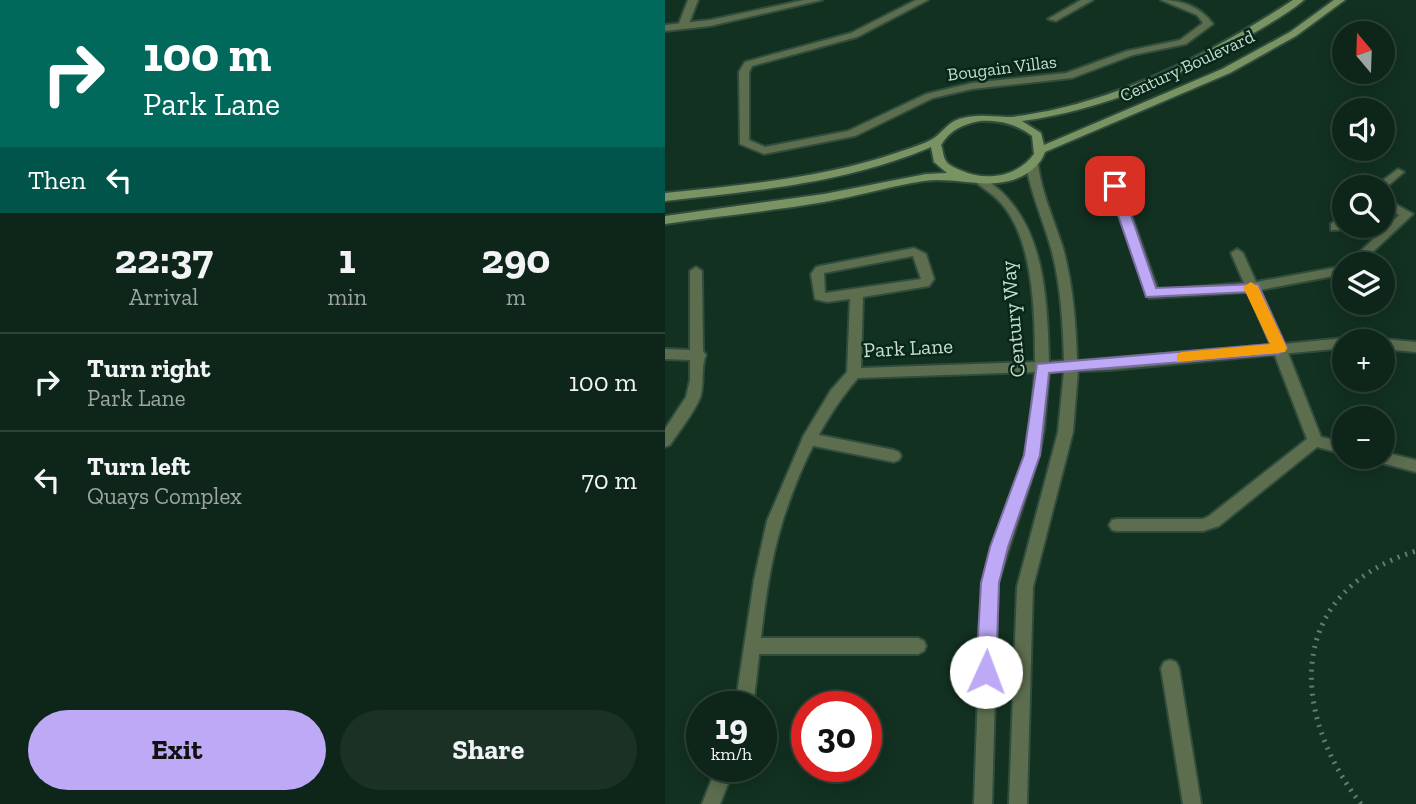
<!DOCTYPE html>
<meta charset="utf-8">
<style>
body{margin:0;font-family:"Zilla Slab",serif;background:#1c3126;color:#f1f3f6;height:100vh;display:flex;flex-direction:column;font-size:26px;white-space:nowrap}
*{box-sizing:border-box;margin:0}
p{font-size:23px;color:#9ba5a2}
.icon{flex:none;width:38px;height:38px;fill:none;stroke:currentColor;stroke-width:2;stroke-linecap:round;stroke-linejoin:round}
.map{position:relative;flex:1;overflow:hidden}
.sheet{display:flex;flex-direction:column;background:#0e2519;width:665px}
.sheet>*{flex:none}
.hud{background:#00695c;color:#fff;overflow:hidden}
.needle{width:46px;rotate:341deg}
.controls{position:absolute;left:667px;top:21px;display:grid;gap:14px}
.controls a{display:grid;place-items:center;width:63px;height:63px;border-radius:50%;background:#0e2519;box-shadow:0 4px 18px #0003,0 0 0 2px #2e4238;font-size:35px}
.speed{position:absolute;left:21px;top:691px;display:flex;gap:14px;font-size:35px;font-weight:700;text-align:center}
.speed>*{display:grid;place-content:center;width:91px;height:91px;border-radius:50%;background:#0e2519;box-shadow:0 4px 18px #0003,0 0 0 2px #2e4238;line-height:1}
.speed small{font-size:18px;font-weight:400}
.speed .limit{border:10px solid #d22;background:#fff;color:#111}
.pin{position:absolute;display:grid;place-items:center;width:60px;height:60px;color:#fff;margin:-30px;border-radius:14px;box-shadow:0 4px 10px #0006}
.me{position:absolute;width:77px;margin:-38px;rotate:2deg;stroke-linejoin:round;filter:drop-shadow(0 0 5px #0008)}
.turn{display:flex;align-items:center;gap:24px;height:147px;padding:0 28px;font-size:32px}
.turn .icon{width:91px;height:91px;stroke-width:2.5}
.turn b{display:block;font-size:49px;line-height:60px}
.then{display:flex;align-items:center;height:66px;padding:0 28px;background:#0003;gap:14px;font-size:26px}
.eta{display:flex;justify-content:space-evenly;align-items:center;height:119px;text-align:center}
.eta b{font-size:42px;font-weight:700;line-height:49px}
.button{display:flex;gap:14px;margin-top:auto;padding:14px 28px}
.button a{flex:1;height:80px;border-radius:42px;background:#bda9f5;color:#111;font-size:28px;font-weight:700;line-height:80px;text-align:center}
.button a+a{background:#1c3126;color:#f1f3f6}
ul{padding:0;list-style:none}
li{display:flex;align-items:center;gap:21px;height:98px;padding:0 28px;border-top:2px solid #2e4238}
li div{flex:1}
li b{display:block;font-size:26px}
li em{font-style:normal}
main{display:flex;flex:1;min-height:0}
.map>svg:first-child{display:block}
</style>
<main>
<section class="sheet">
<div class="hud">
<div class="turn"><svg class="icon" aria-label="right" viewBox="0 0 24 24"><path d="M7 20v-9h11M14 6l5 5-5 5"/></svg><div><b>100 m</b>Park Lane</div></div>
<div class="then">Then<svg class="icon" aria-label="left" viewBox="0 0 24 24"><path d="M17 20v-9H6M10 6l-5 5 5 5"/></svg></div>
</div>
<div class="eta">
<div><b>22:37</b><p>Arrival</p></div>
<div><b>1</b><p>min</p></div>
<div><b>290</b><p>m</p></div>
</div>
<ul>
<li><svg class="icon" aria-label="right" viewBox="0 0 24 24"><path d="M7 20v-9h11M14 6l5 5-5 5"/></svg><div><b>Turn right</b><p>Park Lane</p></div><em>100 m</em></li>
<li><svg class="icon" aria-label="left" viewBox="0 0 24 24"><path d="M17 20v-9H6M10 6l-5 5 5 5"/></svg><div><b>Turn left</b><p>Quays Complex</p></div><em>70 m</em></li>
</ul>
<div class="button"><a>Exit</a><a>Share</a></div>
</section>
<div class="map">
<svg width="751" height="804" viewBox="0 0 751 804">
<rect width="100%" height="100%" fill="#123121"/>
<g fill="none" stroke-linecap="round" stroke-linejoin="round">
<defs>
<path id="service" d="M 23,0 L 33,0 L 23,26 L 15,28 L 13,26 Z
M 31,267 L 37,271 L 38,351 L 41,355 C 35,368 40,384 35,398 C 28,414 15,430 5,445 L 0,447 L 0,429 L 21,397 L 25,380 L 25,360 L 0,359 L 0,349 L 25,350 L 25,271 Z
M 614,343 L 621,348 L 656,437 L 679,442 L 679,454 L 652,447 L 554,526 L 538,531 L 452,531 L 447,530 L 444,525 L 447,520 L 452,519 L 538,519 L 544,516 L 642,439 L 607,348 Z
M 144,433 L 229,450 L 234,452 L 236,456 L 234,460 L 229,462 L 144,445 L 139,443 L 137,439 L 139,435 Z
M 718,452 L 751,460 L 751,472 L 709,461 L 707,457 L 718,457 Z
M 89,638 L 253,638 L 259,641 L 261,646 L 259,651 L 253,654 L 89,654 L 83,651 L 81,646 L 83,641 Z
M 505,660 L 511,662 L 514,668 L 536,804 L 518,804 L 496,668 L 499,662 Z"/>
<path id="minor" d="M 139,0 L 157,0 L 45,26 L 0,31 L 0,25 L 45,20 Z
M 251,0 L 263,0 L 192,37 L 87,66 L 84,72 L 84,140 L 100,147 L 183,131 L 261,94 L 307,83 L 401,73 L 462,51 L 515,40 L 538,23 L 532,15 L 496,0 C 517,0 536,7 548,24 L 521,44 L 468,55 L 407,78 L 307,89 L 268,98 L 190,136 L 99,154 L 75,144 L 74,72 L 80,62 L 186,33 Z
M 416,0 L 428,0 L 391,21 L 383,19 Z
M 367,162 L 373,165 C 377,194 389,220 398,248 C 408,285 411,323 412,361 L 606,345 L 583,292 L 484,298 L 444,186 L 450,183 L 456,186 L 493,290 L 579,283 L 566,253 L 572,249 L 578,253 L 591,282 L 679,266 L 679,274 L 595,290 L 619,344 L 679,338 L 685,341 L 679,341 L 679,348 L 445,370 L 413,371 L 408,432 L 368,587 L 362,804 L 344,804 L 352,587 L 393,432 L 399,371 L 384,372 L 379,430 L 374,456 L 333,583 L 327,804 L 309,804 L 317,583 L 360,456 L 365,430 L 370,372 L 193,378 C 158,418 134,470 118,520 C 99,580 96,646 88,707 L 70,707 L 89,580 L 102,521 L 139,435 L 166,390 L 182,372 L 185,299 L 162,302 L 150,299 L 146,274 L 151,267 L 155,266 L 249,248 L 261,254 L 269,279 L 264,286 L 198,297 L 196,368 L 370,362 C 370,317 369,246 340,208 C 331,195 318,189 307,179 L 313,176 L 317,177 C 380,215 382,295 384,362 L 399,361 C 398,324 396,285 386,248 C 378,220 366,194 361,165 ZM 248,256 L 256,279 L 160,293 L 159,273 Z
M 733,169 L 739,172 L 719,189 L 718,187 L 709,187 Z
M 718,197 L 748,214 L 695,264 L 682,264 L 734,215 L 718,205 Z
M 679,215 L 679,225 L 674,230 L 666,230 L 666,224 Z
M 718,339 L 751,342 L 751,352 L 718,349 L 718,341 L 713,341 Z
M 52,766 L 70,766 L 55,804 L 37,804 Z"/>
<path id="secondary" d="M 628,0 L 639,0 C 624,13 605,23 589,33 C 518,75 439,110 357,121 L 376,133 L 379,145 L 557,69 L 625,32 L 669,0 L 680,0 L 631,36 L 565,73 L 380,152 C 375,167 360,177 344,181 C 317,188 288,177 259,181 C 226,186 193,196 159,202 C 107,211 53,216 0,224 L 0,216 L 159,194 L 261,174 L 282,173 L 269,162 L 266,147 C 182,183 90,191 0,201 L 0,193 C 79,185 159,178 234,152 C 245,148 260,144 269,138 C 278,132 282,123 294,119 C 310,114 324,116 341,117 C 354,117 370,113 383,111 C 471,92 553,49 628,0 ZM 315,121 C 335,120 351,124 367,136 L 369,154 C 352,177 321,182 295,170 C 290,168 283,165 281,161 C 278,157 278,149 276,145 C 285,130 298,124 315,121 Z"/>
</defs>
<use href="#service" stroke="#2f4c3d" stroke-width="4"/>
<use href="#minor" stroke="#2f4c3d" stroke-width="4"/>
<use href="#secondary" stroke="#2f4c3d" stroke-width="4"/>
<path stroke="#637c6f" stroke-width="5" stroke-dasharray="2 6" stroke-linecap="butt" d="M 696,804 C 623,710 622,591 751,551"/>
<use href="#service" fill="#5d6e4f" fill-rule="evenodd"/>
<use href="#minor" fill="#5d6e4f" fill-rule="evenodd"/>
<use href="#secondary" fill="#799362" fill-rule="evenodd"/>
</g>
<path fill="#bda9f5" stroke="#7b6e9f" stroke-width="2" d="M 445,183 L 456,186 L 491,288 L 593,284 L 622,348 L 614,354 L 384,373 L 375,455 L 343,547 L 334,583 L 331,672 L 328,679 L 321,681 L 314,679 L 311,672 L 316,583 L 325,547 L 359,455 L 372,364 L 605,344 L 583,292 L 481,297 L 443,186 Z"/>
<path fill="#f59e0b" d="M 586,282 L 593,287 L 622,348 L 620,352 L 512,362 L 512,354 L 517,352 L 605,344 L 578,287 Z"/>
<g text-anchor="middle" stroke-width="5" stroke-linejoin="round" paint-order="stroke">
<g font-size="18" fill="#c9dbd0" stroke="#072718">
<text transform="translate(522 66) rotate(-25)" y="6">Century Boulevard</text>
<text transform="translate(337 68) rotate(-7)" y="6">Bougain Villas</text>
</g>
<g font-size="21" fill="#c9dbd0" stroke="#072718">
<text transform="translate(348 319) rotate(-95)" y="7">Century Way</text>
<text transform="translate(243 348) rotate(-3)" y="7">Park Lane</text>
</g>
</g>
</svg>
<div class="controls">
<a><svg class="needle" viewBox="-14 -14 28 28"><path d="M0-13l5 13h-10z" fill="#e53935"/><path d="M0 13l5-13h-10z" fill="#9ba5a2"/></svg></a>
<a><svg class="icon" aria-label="sound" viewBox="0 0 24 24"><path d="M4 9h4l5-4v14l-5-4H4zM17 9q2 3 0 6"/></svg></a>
<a><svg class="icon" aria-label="search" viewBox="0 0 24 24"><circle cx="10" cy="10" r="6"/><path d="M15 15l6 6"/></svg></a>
<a><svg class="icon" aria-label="layers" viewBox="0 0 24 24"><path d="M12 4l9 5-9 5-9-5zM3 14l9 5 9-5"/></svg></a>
<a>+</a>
<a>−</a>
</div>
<div class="speed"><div>19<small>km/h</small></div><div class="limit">30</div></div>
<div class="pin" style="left:450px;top:186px;background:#d93025"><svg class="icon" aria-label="arrive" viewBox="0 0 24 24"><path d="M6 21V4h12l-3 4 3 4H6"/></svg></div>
<svg class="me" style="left:321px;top:672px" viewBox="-20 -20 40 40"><circle r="19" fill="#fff"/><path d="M0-13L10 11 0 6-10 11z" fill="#bda9f5"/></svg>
</div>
</main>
